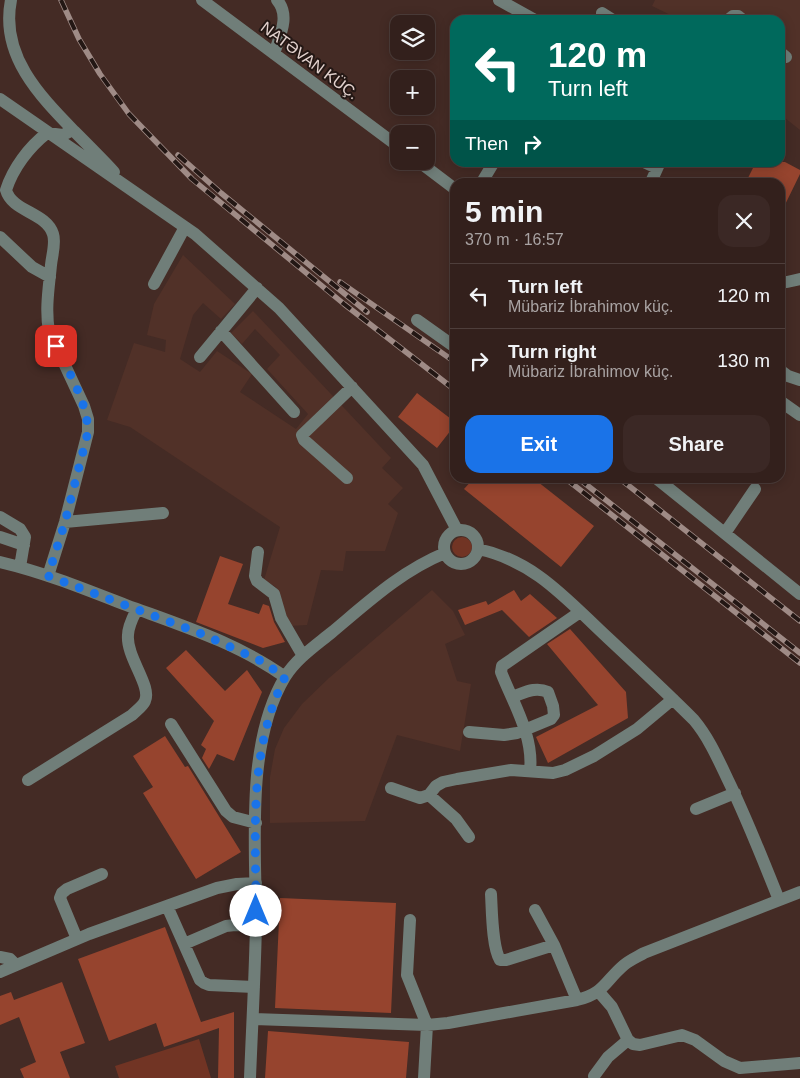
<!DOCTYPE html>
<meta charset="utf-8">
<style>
body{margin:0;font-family:Helvetica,sans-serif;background:#3b2825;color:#f1f3f6;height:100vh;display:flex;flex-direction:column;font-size:19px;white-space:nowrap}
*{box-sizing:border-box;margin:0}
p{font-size:16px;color:#a9a3a3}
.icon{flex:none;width:28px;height:28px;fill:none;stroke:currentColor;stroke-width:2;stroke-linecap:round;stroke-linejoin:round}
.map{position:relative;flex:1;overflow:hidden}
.side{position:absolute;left:450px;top:178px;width:335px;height:305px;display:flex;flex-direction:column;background:#33201c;border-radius:15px;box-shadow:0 2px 12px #0003,0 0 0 1px #4e3e3b}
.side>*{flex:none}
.top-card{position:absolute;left:450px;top:15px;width:335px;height:152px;border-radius:15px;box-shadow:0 2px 12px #0003,0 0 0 1px #4e3e3b;background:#00695c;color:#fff;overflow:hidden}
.controls{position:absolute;left:390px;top:15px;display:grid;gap:10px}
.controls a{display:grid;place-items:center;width:45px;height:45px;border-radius:10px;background:#33201c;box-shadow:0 2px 12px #0003,0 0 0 1px #4e3e3b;font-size:25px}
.pin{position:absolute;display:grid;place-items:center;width:42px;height:42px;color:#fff;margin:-21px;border-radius:10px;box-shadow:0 2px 8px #0006}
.me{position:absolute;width:55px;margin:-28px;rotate:0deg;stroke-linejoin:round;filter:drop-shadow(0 0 4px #0008)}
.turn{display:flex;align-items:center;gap:18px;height:105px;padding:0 15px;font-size:22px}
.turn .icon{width:65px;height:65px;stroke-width:2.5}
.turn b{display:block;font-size:35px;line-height:42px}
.then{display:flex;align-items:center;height:48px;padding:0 15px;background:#0003;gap:10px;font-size:19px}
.round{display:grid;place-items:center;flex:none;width:52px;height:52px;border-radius:15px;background:#3b2825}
.head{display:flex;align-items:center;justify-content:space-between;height:85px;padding:0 15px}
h1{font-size:30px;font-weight:700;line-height:38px}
.primary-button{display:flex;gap:10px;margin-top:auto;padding:10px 15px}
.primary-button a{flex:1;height:58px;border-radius:15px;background:#1a73e8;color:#fff;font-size:20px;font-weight:700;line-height:58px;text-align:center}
.primary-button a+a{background:#3b2825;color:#f1f3f6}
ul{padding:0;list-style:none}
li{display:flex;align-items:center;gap:15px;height:65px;padding:0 15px;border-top:1px solid #4e3e3b}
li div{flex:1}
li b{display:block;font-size:19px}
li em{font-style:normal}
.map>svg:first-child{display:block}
</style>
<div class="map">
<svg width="800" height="1078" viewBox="0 0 800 1078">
<rect width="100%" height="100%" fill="#442b25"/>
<path fill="#513128" d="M 655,0 L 800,0 L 800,130 L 780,114 L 780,20 L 681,20 L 652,6 Z
M 183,255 L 235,304 L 221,319 L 203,303 L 193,315 L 180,359 L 200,372 L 217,351 L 252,374 L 240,392 L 296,429 L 308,414 L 267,369 L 280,355 L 255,329 L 242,344 L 231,333 L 253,311 L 391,458 L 382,468 L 403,488 L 388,504 L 398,513 L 385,551 L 346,551 L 343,571 L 321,570 L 307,625 L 289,626 L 276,587 L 264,580 L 280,527 L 130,427 L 107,420 L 134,343 L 165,352 L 166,340 L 147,335 L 154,304 Z
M 432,590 L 453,611 L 465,635 L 445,644 L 457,681 L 471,684 L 460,751 L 397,735 L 365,821 L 270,823 L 270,777 L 275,749 L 284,728 L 302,704 L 329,678 Z"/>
<path fill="#713424" d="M452 547a10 10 0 1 1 20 0a10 10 0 1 1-20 0Z
M 199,1039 L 211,1078 L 119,1078 L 115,1066 Z"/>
<path fill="#96442e" d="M 756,162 L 785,162 L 800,170 L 800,174 L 780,215 L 780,182 L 746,182 Z
M 417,393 L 455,422 L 455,425 L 437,448 L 398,417 Z
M 474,478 L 533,478 L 594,526 L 561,567 L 464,489 Z
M 220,556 L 243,564 L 228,604 L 259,614 L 263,604 L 269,606 L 274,622 L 285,642 L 263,648 L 196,622 Z
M 514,590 L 521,601 L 530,594 L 557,618 L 529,637 L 502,610 L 465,625 L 458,610 L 486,601 L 488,605 Z
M 570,629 L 626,692 L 628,718 L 548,763 L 536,737 L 598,705 L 547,644 Z
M 186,650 L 225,691 L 247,670 L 262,692 L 234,761 L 217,754 L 209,769 L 202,758 L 206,749 L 201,745 L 214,721 L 166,668 Z
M 165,736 L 185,767 L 188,766 L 241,852 L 196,879 L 143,793 L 153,787 L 133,756 Z
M 280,898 L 396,903 L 391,1013 L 275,1008 Z
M 165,927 L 201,1022 L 234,1012 L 234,1078 L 218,1078 L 219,1028 L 164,1047 L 156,1023 L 109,1041 L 78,959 Z
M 62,982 L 85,1043 L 60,1052 L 70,1078 L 24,1078 L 20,1069 L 36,1062 L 19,1017 L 0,1025 L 0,996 L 11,992 L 14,1000 Z
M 268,1031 L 409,1042 L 406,1078 L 265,1078 Z"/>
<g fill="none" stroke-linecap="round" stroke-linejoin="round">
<path stroke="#707e79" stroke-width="12" d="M 11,0 C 0,55 39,95 74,131 C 87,144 101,158 114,172
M 202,0 L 399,147
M 499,0 L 535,20
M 602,13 L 613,20
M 728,20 L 733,16 L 738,16 L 743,20
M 780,52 L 786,57
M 274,54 C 279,37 291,16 277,0
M 0,99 L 195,234 L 279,308 L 423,465 L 457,530
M 418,161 L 455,189
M 644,162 L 657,168
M 482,182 L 494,162
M 651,182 L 660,162
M 0,237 L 32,267 L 50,277
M 780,282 L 787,282 L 800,279
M 154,284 L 185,227
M 417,320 L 455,347
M 221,331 L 294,412
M 200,357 L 257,288
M 780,370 L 788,376 L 800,380
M 780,401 L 800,415
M 347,478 L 304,440 L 302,435 L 352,387
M 656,478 L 800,594
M 0,517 L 20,529 L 25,537 L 20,567
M 65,522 L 163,513
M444 547a17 17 0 1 1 34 0a17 17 0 1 1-34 0Z
M 725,533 L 755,489
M 0,537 L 24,545
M 478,549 C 535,561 567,600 608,638 C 637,665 666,692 694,720 C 709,738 718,759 728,780 C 747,819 763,860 779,900
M 258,552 L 255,576 L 257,581 L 274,594 L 281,618 L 303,656
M 0,562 C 43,572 85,589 126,605 C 180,625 238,643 285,677
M 48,576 L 65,522 L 88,432 L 88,419 L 84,406 L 49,331 C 45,309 49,287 51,265 C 52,255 56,243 53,234 C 46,212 12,212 6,190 C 13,168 29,147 47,133 L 63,135 L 73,130
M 171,724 L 226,811 L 233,817 L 256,823
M 469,732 L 504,735 L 517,733 L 551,719 L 554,715 L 553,706 L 548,692 C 535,686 524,693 512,697
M 530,771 C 534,736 513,703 501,672 L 502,666 L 580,612
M 28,780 L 132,715 C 136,711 143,706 145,701 C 152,686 126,657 128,635 C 128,626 133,617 137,609
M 391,788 L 420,798 L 429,795 L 436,786 L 443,782 L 457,779 L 511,770 L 553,773 L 565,770 L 594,756 L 637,729 L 673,699
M 429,795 L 456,819 L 469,837
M 696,809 L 735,793
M 491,894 C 492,911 492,947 500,960 L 506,960 L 554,945 L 535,910
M 167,906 L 200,980 L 204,983 L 209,985 L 254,987
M 410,920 L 407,975 L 427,1025 L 424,1078
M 77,939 L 60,898 L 62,893 L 67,889 L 102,874
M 184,944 L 226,926 L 235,925 L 256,926
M 554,945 L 577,1000
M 0,957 L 10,959 L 16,965
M 0,972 L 89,934 L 217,888 L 237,884 L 256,883
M 599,992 L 612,1007 L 628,1040 L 633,1044 L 640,1045 L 682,1035 L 695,1040 L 724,1061 L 740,1068 L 800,1063
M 253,1019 L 427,1025 L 448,1023 L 577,1000 C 605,993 604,982 624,965 C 630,960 637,957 644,953 L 800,892
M 594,1076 L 608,1057 L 628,1040
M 250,1078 C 252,1026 255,975 256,923 C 256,848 245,743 285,677 C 296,659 315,646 331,633 C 367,603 401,571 445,553"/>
<defs>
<path id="rail" d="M 61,0 L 79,39 L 100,74 L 129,114 L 192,179 L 344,304 L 455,390
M 178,155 L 221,193 L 367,312
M 340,282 L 455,362
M 565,478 L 800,663
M 578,478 L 800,653
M 619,478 L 800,621"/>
</defs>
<use href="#rail" stroke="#9f8b86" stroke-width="5.5"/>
<use href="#rail" stroke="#231714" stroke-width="4" stroke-dasharray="11" stroke-linecap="butt"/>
</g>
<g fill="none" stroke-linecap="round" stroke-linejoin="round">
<path stroke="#1a73e8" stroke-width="9" stroke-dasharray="0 16.2" d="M 56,346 C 69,373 87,401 88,432 L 65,522 L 48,576 L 202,634 L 261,661 L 285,677 C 248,752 256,830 256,911"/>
</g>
<g text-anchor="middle" stroke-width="4" stroke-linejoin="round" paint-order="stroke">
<g font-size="16" fill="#e3d2ce" stroke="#231714">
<text transform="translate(310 60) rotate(37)" y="6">NATƏVAN KÜÇ.</text>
</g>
</g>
</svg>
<div class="controls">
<a><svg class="icon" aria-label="layers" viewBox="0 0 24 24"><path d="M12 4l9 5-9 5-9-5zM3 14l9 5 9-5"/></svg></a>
<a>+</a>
<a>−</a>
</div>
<div class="pin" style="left:56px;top:346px;background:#d93025"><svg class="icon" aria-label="arrive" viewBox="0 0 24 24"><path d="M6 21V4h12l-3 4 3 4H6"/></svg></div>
<svg class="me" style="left:256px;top:911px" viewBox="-20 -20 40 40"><circle r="19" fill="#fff"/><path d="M0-13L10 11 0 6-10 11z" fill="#1a73e8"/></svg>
<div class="top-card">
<div class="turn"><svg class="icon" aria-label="left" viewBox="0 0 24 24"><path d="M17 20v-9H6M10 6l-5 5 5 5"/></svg><div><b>120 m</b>Turn left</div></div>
<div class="then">Then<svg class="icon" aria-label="right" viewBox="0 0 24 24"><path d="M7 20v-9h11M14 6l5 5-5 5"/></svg></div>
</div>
<section class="side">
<div class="head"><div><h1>5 min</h1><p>370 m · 16:57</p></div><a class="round"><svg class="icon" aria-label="close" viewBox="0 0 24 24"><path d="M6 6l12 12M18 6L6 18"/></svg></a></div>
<ul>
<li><svg class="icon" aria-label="left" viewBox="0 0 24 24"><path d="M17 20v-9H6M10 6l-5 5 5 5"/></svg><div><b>Turn left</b><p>Mübariz İbrahimov küç.</p></div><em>120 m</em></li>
<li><svg class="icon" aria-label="right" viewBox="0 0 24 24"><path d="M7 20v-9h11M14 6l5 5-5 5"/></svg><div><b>Turn right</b><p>Mübariz İbrahimov küç.</p></div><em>130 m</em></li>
</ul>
<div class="primary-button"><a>Exit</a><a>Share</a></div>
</section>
</div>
